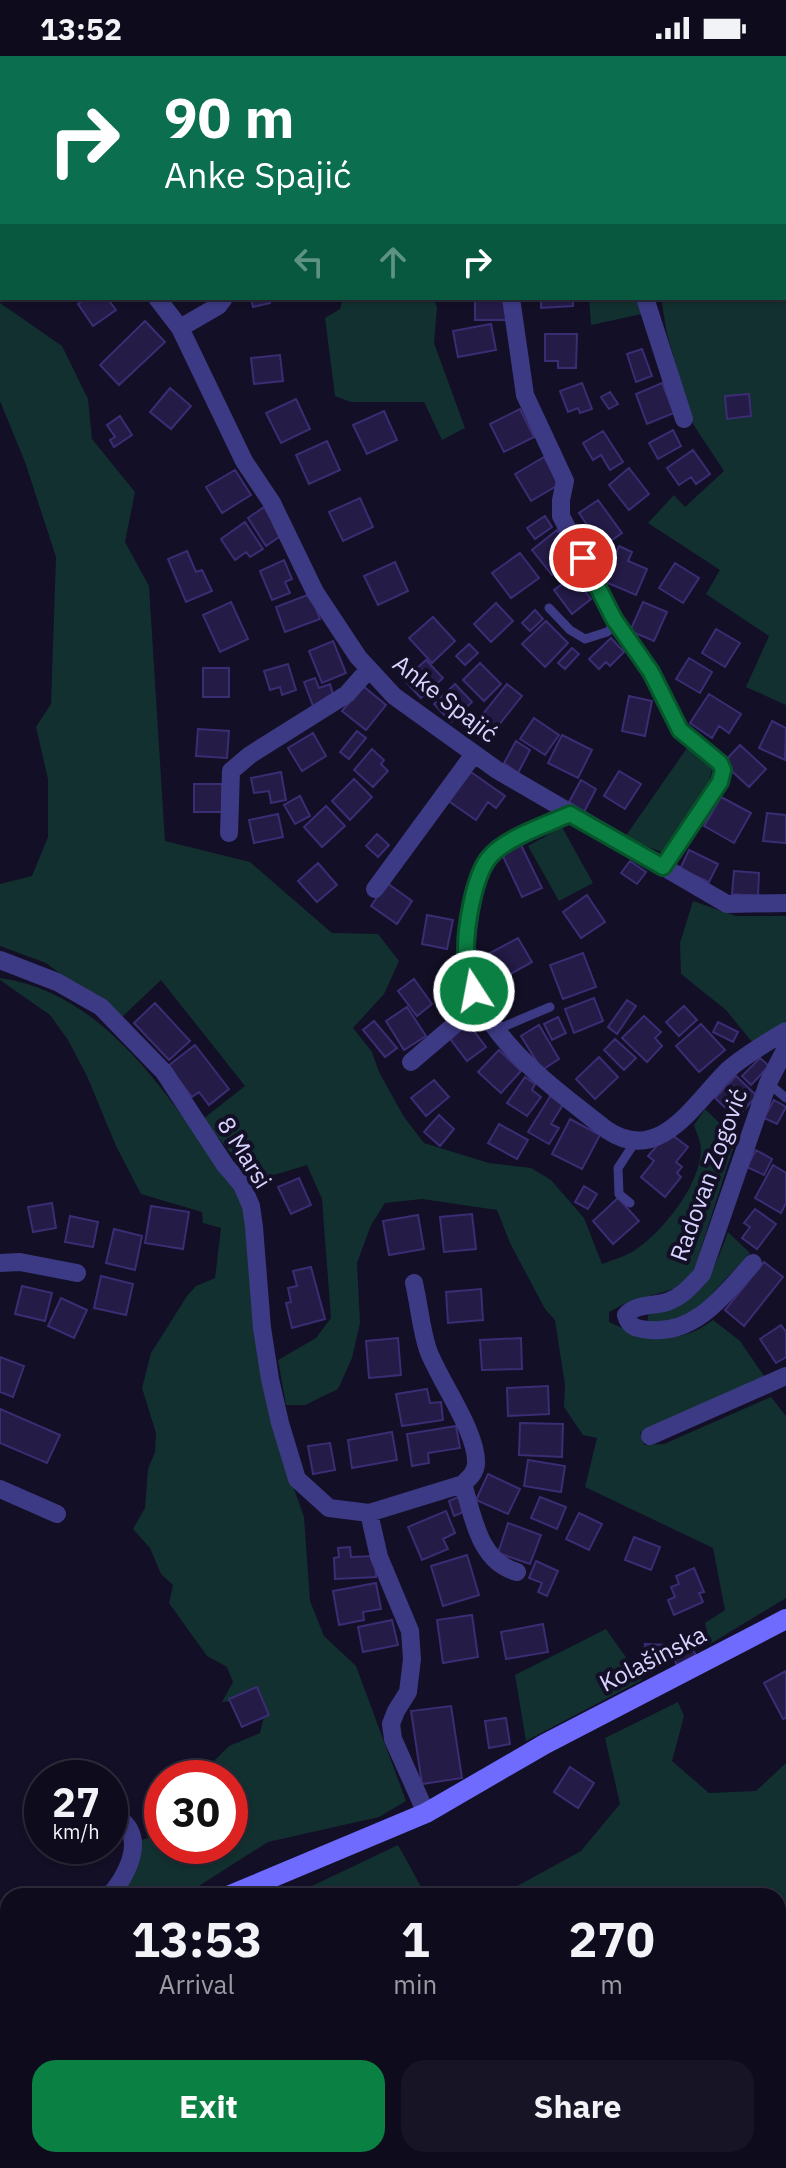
<!DOCTYPE html>
<meta charset="utf-8">
<style>
body{margin:0;font-family:"IBM Plex Sans",sans-serif;background:#171425;color:#f1f3f6;height:100vh;display:flex;flex-direction:column;font-size:30px;white-space:nowrap}
*{box-sizing:border-box;margin:0}
p{font-size:26px;color:#9b9ba3}
.icon{flex:none;width:44px;height:44px;fill:none;stroke:currentColor;stroke-width:2;stroke-linecap:round;stroke-linejoin:round}
.map{position:relative;flex:1;overflow:hidden}
.panel{position:absolute;left:0px;top:1832px;width:786px;height:280px;display:flex;flex-direction:column;background:#0e0b1c;border-radius:24px 24px 0 0;box-shadow:0 2px 6px #0004,0 0 0 2px #2e2b3b}
.panel>*{flex:none}
.banner{position:absolute;left:0px;top:0px;width:786px;height:244px;box-shadow:0 2px 6px #0004,0 0 0 2px #2e2b3b;background:#0b6e4f;color:#fff;overflow:hidden}
.speed{position:absolute;left:24px;top:1704px;display:flex;gap:16px;font-size:40px;font-weight:700;text-align:center}
.speed>*{display:grid;place-content:center;width:104px;height:104px;border-radius:50%;background:#0e0b1c;box-shadow:0 2px 6px #0004,0 0 0 2px #2e2b3b;line-height:1}
.speed small{font-size:20px;font-weight:400}
.speed .limit{border:12px solid #d22;background:#fff;color:#111}
.pin{position:absolute;display:grid;place-items:center;width:68px;height:68px;color:#fff;margin:-34px;border:4px solid #fff;border-radius:50%;box-shadow:0 2px 8px #0007}
.me{position:absolute;width:88px;margin:-44px;rotate:349deg;stroke-linejoin:round;filter:drop-shadow(0 0 6px #0008)}
.turn{display:flex;align-items:center;gap:28px;height:168px;padding:0 32px;font-size:36px}
.turn .icon{width:104px;height:104px;stroke-width:2.5}
.turn b{display:block;font-size:56px;line-height:68px}
.lanes{display:flex;align-items:center;height:76px;padding:0 32px;background:#0003;justify-content:center;gap:40px;direction:ltr}
.lanes .off{opacity:.35}
.eta{display:flex;justify-content:space-evenly;align-items:center;height:136px;text-align:center}
.eta b{font-size:48px;font-weight:700;line-height:56px}
.action{display:flex;gap:16px;margin-top:auto;padding:16px 32px}
.action a{flex:1;height:92px;border-radius:24px;background:#0b8043;color:#fff;font-size:32px;font-weight:700;line-height:92px;text-align:center}
.action a+a{background:#171425;color:#f1f3f6}
.status{display:flex;justify-content:space-between;align-items:center;height:56px;padding:0 40px;background:#0e0b1c;direction:ltr}
.status svg{height:22px;fill:currentColor}
.map>svg:first-child{display:block}
</style>
<div class="status"><b>13:52</b><svg viewBox="0 0 49 12"><path d="M0 12V9h3v3zM5 12V6h3v6zM10 12V3h3v9zM15 12V0h3v12zM26 1h20v11H26zM47 4h2v5h-2z"/></svg></div>
<div class="map">
<svg width="786" height="2112" viewBox="0 0 786 2112">
<rect width="100%" height="100%" fill="#130f26"/>
<path fill="#12302f" d="M 679,0 L 786,0 L 786,649 L 746,631 L 769,580 L 706,538 L 720,514 L 648,467 L 674,439 L 685,451 L 724,415 L 693,368 L 667,278 L 661,242 L 784,242 L 784,2 Z
M 343,242 L 434,242 L 437,252 L 434,287 L 465,372 L 442,384 L 424,346 L 351,346 L 335,340 L 325,262 L 340,253 Z
M 589,242 L 639,242 L 642,258 L 591,269 Z
M 0,247 L 62,290 L 88,343 L 92,383 L 135,436 L 125,486 L 149,530 L 165,785 L 250,806 L 332,877 L 378,878 L 399,905 L 384,938 L 353,972 L 372,996 L 379,1016 L 404,1061 L 424,1087 L 489,1107 L 531,1112 L 551,1124 L 584,1162 L 602,1208 C 612,1204 623,1201 632,1196 C 661,1178 701,1129 701,1093 C 701,1086 696,1076 694,1069 L 705,1053 L 736,1083 L 694,1214 L 680,1231 L 626,1247 L 609,1256 L 609,1266 C 645,1284 679,1290 713,1264 L 740,1285 L 764,1320 L 640,1377 L 644,1389 L 664,1388 L 771,1341 L 786,1360 L 786,1542 L 710,1588 L 705,1567 L 725,1554 L 713,1492 L 585,1431 L 597,1382 L 583,1379 L 564,1351 L 565,1329 L 555,1264 L 545,1253 L 510,1187 L 497,1154 L 422,1143 L 385,1147 L 371,1169 L 357,1207 L 360,1267 L 352,1302 L 338,1333 L 305,1349 L 286,1349 L 278,1304 L 316,1282 L 331,1262 L 322,1143 L 307,1109 L 254,1125 L 203,1063 L 245,1030 L 161,924 L 120,963 L 46,907 L 0,890 L 0,828 L 32,820 L 48,781 L 48,723 L 36,671 L 51,648 L 56,501 L 25,406 L 0,345 Z
M 687,692 L 704,704 L 712,713 L 708,731 L 666,798 L 625,781 Z
M 562,771 L 593,827 L 559,845 L 528,790 Z
M 693,845 L 736,860 L 786,860 L 786,965 L 753,987 L 726,954 L 681,918 L 680,887 Z
M 0,922 C 112,938 173,1051 235,1133 L 247,1154 L 289,1419 L 304,1461 L 310,1545 L 324,1580 L 356,1610 L 406,1745 L 379,1761 L 268,1786 L 183,1840 L 114,1840 L 136,1786 L 162,1777 L 162,1790 L 230,1790 L 230,1722 L 216,1722 L 215,1704 L 229,1690 L 260,1677 L 265,1656 L 253,1643 L 222,1646 L 233,1626 L 227,1611 L 207,1600 L 169,1547 L 173,1529 L 161,1518 L 150,1492 L 133,1473 L 145,1452 L 148,1413 L 155,1396 L 156,1377 L 142,1332 L 151,1297 L 187,1240 L 196,1230 L 215,1222 L 221,1172 L 203,1167 L 202,1156 L 141,1138 L 116,1090 L 87,1020 L 68,984 L 50,959 L 0,924 Z
M 728,1176 L 750,1197 L 695,1256 L 684,1262 L 654,1268 L 648,1264 L 648,1259 C 661,1253 677,1249 689,1241 C 711,1227 719,1199 728,1176 Z
M 606,1573 L 642,1624 L 526,1685 L 515,1619 Z
M 678,1646 L 684,1660 L 672,1705 L 709,1737 L 756,1735 L 786,1707 L 786,1885 L 778,1890 L 778,1840 L 505,1840 L 510,1834 L 581,1795 L 620,1748 L 605,1682 Z
M 398,1789 L 424,1836 L 422,1840 L 291,1840 Z
M 14,2104 L 423,2104 L 411,2112 L 10,2112 Z"/>
<path fill="#241b47" stroke="#3b2d73" stroke-width="2" d="M 86,242 L 107,242 L 116,254 L 93,270 L 78,248 Z
M 251,242 L 269,242 L 270,247 L 253,251 Z
M 475,242 L 507,242 L 507,264 L 475,264 Z
M 541,242 L 573,242 L 573,250 L 541,252 Z
M 145,265 L 165,286 L 119,329 L 100,309 Z
M 491,268 L 496,294 L 458,301 L 453,275 Z
M 545,278 L 577,278 L 576,312 L 558,312 L 558,305 L 545,305 Z
M 642,293 L 652,320 L 636,326 L 627,298 Z
M 280,299 L 283,325 L 254,328 L 251,302 Z
M 582,327 L 592,353 L 580,357 L 578,352 L 568,356 L 560,335 Z
M 662,327 L 674,357 L 647,368 L 636,338 Z
M 170,332 L 191,350 L 171,373 L 150,356 Z
M 610,336 L 618,348 L 609,353 L 601,341 Z
M 749,338 L 751,360 L 727,363 L 725,340 Z
M 296,343 L 310,373 L 281,387 L 266,357 Z
M 520,353 L 534,381 L 504,396 L 490,368 Z
M 384,355 L 397,384 L 367,398 L 353,369 Z
M 120,360 L 132,379 L 114,391 L 110,384 L 115,381 L 107,369 Z
M 673,374 L 681,390 L 658,403 L 649,387 Z
M 603,375 L 623,406 L 610,414 L 601,399 L 593,404 L 583,387 Z
M 327,385 L 340,414 L 309,428 L 296,399 Z
M 693,394 L 710,418 L 696,428 L 691,421 L 679,429 L 667,412 Z
M 544,401 L 560,428 L 531,445 L 515,418 Z
M 629,412 L 649,438 L 629,454 L 609,429 Z
M 235,414 L 251,439 L 222,457 L 206,431 Z
M 360,442 L 373,471 L 343,485 L 329,456 Z
M 598,444 L 622,477 L 602,491 L 579,457 Z
M 264,451 L 282,479 L 266,490 L 248,462 Z
M 545,460 L 552,471 L 535,483 L 527,472 Z
M 245,466 L 263,493 L 250,501 L 246,496 L 235,504 L 221,483 Z
M 557,474 L 577,500 L 552,519 L 532,494 Z
M 619,490 L 632,496 L 628,505 L 647,513 L 636,539 L 603,525 Z
M 187,495 L 196,516 L 202,514 L 212,535 L 186,546 L 168,503 Z
M 520,497 L 539,522 L 511,542 L 492,517 Z
M 284,504 L 292,523 L 285,526 L 290,537 L 272,544 L 260,515 Z
M 395,506 L 408,535 L 378,549 L 364,520 Z
M 675,507 L 699,522 L 683,547 L 659,532 Z
M 573,520 L 591,543 L 572,558 L 554,534 Z
M 310,538 L 320,563 L 285,576 L 276,551 Z
M 231,546 L 248,583 L 220,596 L 203,559 Z
M 643,546 L 667,556 L 654,585 L 630,575 Z
M 496,547 L 513,565 L 491,586 L 474,568 Z
M 535,554 L 543,563 L 530,575 L 522,567 Z
M 433,561 L 455,585 L 432,607 L 409,582 Z
M 546,565 L 568,587 L 545,611 L 522,588 Z
M 716,573 L 740,587 L 725,611 L 702,597 Z
M 611,582 L 624,596 L 610,610 L 606,606 L 599,613 L 589,603 Z
M 333,585 L 346,617 L 322,627 L 309,595 Z
M 469,588 L 478,597 L 465,609 L 456,600 Z
M 572,592 L 579,598 L 565,613 L 558,607 Z
M 689,602 L 712,616 L 700,637 L 676,623 Z
M 426,604 L 443,622 L 421,642 L 404,624 Z
M 480,607 L 501,628 L 484,645 L 463,624 Z
M 288,608 L 296,634 L 282,639 L 280,631 L 270,634 L 264,615 Z
M 203,612 L 229,612 L 229,641 L 203,641 Z
M 315,622 L 319,632 L 330,628 L 334,642 L 313,650 L 304,626 Z
M 455,628 L 472,646 L 451,666 L 434,648 Z
M 507,628 L 522,640 L 490,680 L 475,668 Z
M 363,630 L 386,649 L 366,674 L 342,655 Z
M 709,638 L 741,658 L 729,677 L 719,670 L 712,682 L 690,667 Z
M 629,640 L 652,645 L 645,680 L 622,675 Z
M 534,662 L 559,679 L 545,699 L 520,683 Z
M 772,665 L 786,672 L 785,704 L 759,692 Z
M 198,673 L 229,675 L 227,702 L 196,700 Z
M 357,675 L 366,682 L 349,703 L 340,696 Z
M 313,677 L 326,700 L 302,715 L 288,692 Z
M 562,679 L 592,694 L 578,722 L 548,707 Z
M 516,685 L 530,694 L 518,717 L 504,707 Z
M 740,689 L 766,713 L 749,731 L 723,707 Z
M 372,693 L 384,704 L 381,708 L 388,715 L 373,731 L 354,714 Z
M 468,714 L 505,740 L 496,752 L 488,746 L 476,764 L 447,744 Z
M 619,715 L 641,728 L 625,753 L 604,740 Z
M 281,716 L 286,744 L 271,747 L 269,735 L 254,737 L 251,722 Z
M 354,723 L 372,741 L 350,764 L 332,745 Z
M 581,724 L 596,733 L 584,756 L 569,746 Z
M 194,728 L 222,728 L 222,756 L 194,756 Z
M 300,740 L 310,760 L 295,768 L 284,749 Z
M 721,741 L 751,757 L 734,787 L 704,770 Z
M 326,750 L 345,770 L 322,791 L 304,771 Z
M 767,757 L 786,759 L 786,787 L 763,785 Z
M 278,758 L 283,781 L 254,787 L 249,764 Z
M 377,778 L 389,789 L 378,801 L 366,790 Z
M 520,787 L 542,832 L 522,841 L 501,796 Z
M 689,794 L 718,808 L 709,826 L 680,813 Z
M 630,805 L 646,816 L 637,828 L 621,817 Z
M 318,807 L 337,829 L 317,846 L 298,825 Z
M 734,815 L 759,817 L 758,840 L 732,838 Z
M 387,827 L 412,845 L 397,868 L 371,850 Z
M 587,839 L 605,866 L 581,882 L 563,856 Z
M 427,859 L 453,864 L 447,893 L 422,888 Z
M 518,882 L 532,906 L 503,922 L 490,897 Z
M 583,897 L 596,931 L 563,943 L 550,909 Z
M 414,923 L 432,948 L 417,960 L 398,935 Z
M 594,942 L 603,965 L 574,977 L 565,953 Z
M 627,944 L 636,950 L 617,978 L 608,971 Z
M 155,947 L 190,985 L 169,1004 L 134,967 Z
M 684,950 L 697,964 L 679,980 L 666,966 Z
M 407,951 L 426,980 L 404,994 L 386,965 Z
M 644,960 L 661,976 L 655,982 L 662,990 L 647,1006 L 622,982 Z
M 558,961 L 566,977 L 552,984 L 544,968 Z
M 374,965 L 397,992 L 385,1001 L 363,974 Z
M 467,966 L 486,991 L 467,1005 L 448,980 Z
M 718,966 L 738,976 L 733,986 L 713,976 Z
M 701,968 L 725,994 L 699,1016 L 676,990 Z
M 539,969 L 559,1003 L 542,1014 L 521,980 Z
M 615,983 L 636,1002 L 624,1014 L 604,994 Z
M 195,989 L 229,1033 L 209,1049 L 199,1036 L 192,1041 L 168,1010 Z
M 499,994 L 521,1015 L 501,1037 L 478,1016 Z
M 599,1001 L 618,1021 L 595,1043 L 576,1023 Z
M 760,1002 L 769,1010 L 751,1029 L 742,1020 Z
M 736,1020 L 757,1040 L 742,1056 L 739,1053 L 733,1059 L 715,1042 Z
M 525,1021 L 535,1028 L 532,1034 L 541,1041 L 527,1060 L 507,1047 Z
M 434,1024 L 449,1041 L 426,1060 L 411,1042 Z
M 551,1039 L 564,1047 L 551,1068 L 559,1072 L 549,1088 L 528,1076 Z
M 774,1044 L 786,1051 L 777,1068 L 764,1062 Z
M 439,1059 L 454,1073 L 440,1090 L 424,1076 Z
M 570,1063 L 600,1079 L 582,1113 L 552,1098 Z
M 499,1068 L 528,1084 L 517,1103 L 488,1087 Z
M 671,1078 L 688,1091 L 676,1106 L 682,1111 L 677,1117 L 681,1121 L 665,1141 L 641,1121 L 654,1105 L 648,1100 L 662,1084 Z
M 756,1094 L 772,1103 L 764,1119 L 747,1111 Z
M 773,1109 L 786,1117 L 786,1147 L 781,1157 L 755,1142 Z
M 299,1122 L 311,1149 L 291,1158 L 278,1131 Z
M 584,1130 L 597,1138 L 588,1153 L 575,1146 Z
M 618,1142 L 639,1165 L 613,1188 L 593,1165 Z
M 52,1147 L 56,1172 L 33,1176 L 28,1151 Z
M 151,1150 L 189,1156 L 183,1193 L 145,1187 Z
M 755,1153 L 776,1168 L 757,1193 L 742,1182 L 750,1171 L 744,1167 Z
M 472,1158 L 476,1193 L 444,1196 L 440,1161 Z
M 418,1159 L 424,1193 L 389,1199 L 383,1165 Z
M 70,1160 L 98,1166 L 93,1191 L 65,1186 Z
M 114,1173 L 142,1180 L 135,1214 L 106,1207 Z
M 764,1206 L 783,1221 L 744,1270 L 725,1254 Z
M 311,1211 L 325,1263 L 292,1272 L 286,1247 L 291,1246 L 288,1232 L 297,1230 L 293,1215 Z
M 101,1220 L 133,1228 L 126,1259 L 94,1252 Z
M 22,1230 L 52,1237 L 45,1265 L 15,1258 Z
M 481,1233 L 483,1264 L 448,1267 L 446,1236 Z
M 61,1242 L 87,1254 L 74,1282 L 48,1270 Z
M 781,1269 L 786,1276 L 786,1301 L 776,1307 L 760,1283 Z
M 398,1282 L 401,1319 L 369,1322 L 366,1285 Z
M 521,1282 L 522,1313 L 482,1314 L 480,1284 Z
M 0,1301 L 24,1310 L 13,1341 L 0,1336 Z
M 548,1330 L 549,1358 L 508,1360 L 507,1332 Z
M 427,1333 L 430,1347 L 441,1346 L 443,1364 L 402,1370 L 396,1338 Z
M 0,1353 L 60,1379 L 47,1407 L 0,1387 Z
M 520,1367 L 563,1368 L 562,1401 L 519,1399 Z
M 456,1370 L 460,1392 L 428,1397 L 429,1407 L 412,1410 L 407,1378 Z
M 392,1376 L 397,1404 L 352,1412 L 348,1384 Z
M 330,1387 L 335,1414 L 313,1418 L 308,1390 Z
M 528,1404 L 565,1410 L 561,1436 L 524,1430 Z
M 488,1418 L 520,1433 L 508,1458 L 476,1444 Z
M 460,1440 L 466,1455 L 454,1460 L 449,1445 Z
M 540,1441 L 566,1451 L 557,1473 L 531,1462 Z
M 446,1455 L 455,1477 L 443,1483 L 448,1493 L 422,1504 L 408,1471 Z
M 579,1457 L 602,1468 L 589,1494 L 566,1483 Z
M 508,1467 L 541,1479 L 530,1508 L 498,1497 Z
M 634,1481 L 660,1491 L 651,1514 L 625,1504 Z
M 350,1491 L 351,1501 L 375,1500 L 376,1521 L 335,1523 L 334,1502 L 339,1501 L 338,1492 Z
M 467,1499 L 479,1539 L 443,1550 L 431,1510 Z
M 536,1505 L 558,1515 L 547,1540 L 538,1536 L 542,1527 L 529,1522 Z
M 694,1512 L 704,1536 L 699,1537 L 703,1546 L 674,1559 L 668,1544 L 675,1541 L 671,1531 L 679,1528 L 676,1520 Z
M 376,1527 L 381,1553 L 363,1556 L 364,1564 L 339,1569 L 333,1535 Z
M 472,1559 L 478,1601 L 443,1607 L 437,1564 Z
M 392,1564 L 398,1589 L 363,1596 L 358,1571 Z
M 543,1568 L 548,1596 L 506,1603 L 501,1576 Z
M 645,1588 L 690,1590 L 696,1599 L 677,1609 L 674,1603 L 644,1602 Z
M 786,1615 L 786,1662 L 783,1663 L 764,1627 Z
M 257,1631 L 269,1659 L 242,1671 L 229,1643 Z
M 451,1650 L 462,1722 L 422,1728 L 411,1655 Z
M 506,1662 L 510,1688 L 489,1692 L 485,1665 Z
M 570,1711 L 594,1727 L 578,1752 L 554,1736 Z"/>
<g fill="none" stroke-linecap="round" stroke-linejoin="round">
<path stroke="#3d3a85" stroke-width="9" d="M 423,0 L 424,2
M 549,552 L 570,574 L 585,583 L 607,576 L 617,568
M 498,973 L 550,951
M 768,1027 L 786,1042
M 630,1147 L 619,1138 L 618,1112 L 635,1086"/>
<path stroke="#3d3a85" stroke-width="18" d="M 95,0 L 95,2
M 653,0 L 654,2
M 123,2 L 126,0
M 0,137 L 2,133
M 157,242 L 180,272 L 244,405 L 272,447 L 315,536 L 358,601 L 394,640 L 497,714 L 727,848 L 786,847
M 511,242 L 525,339 L 565,425 L 561,444 L 561,460 L 614,563 L 651,616 L 680,674 L 720,707 L 723,714 L 720,726 L 663,811
M 645,242 L 684,363
M 180,272 L 218,250 L 224,242
M 570,758 C 545,770 507,780 489,802 C 476,818 472,846 469,866 C 467,882 465,898 468,915 C 483,983 555,1033 607,1074 C 660,1110 695,1046 728,1014 C 745,999 766,987 786,975
M 229,777 L 231,715 L 250,699 L 347,638 L 369,613
M 375,833 L 474,698
M 0,904 L 57,926 L 101,951 L 164,1016 L 225,1109 L 242,1129 L 251,1150 L 254,1171 L 262,1272 L 270,1323 L 280,1367 L 297,1423 L 329,1452 L 369,1457
M 411,1006 L 480,947
M 0,1207 L 20,1206 L 77,1217
M 753,1207 C 724,1238 697,1278 650,1274 C 638,1273 629,1272 626,1259 C 635,1248 653,1250 667,1246 C 683,1240 691,1230 702,1218 L 768,1027 L 786,992
M 414,1227 C 419,1248 421,1273 428,1294 C 439,1324 478,1377 476,1408 C 475,1417 470,1421 463,1428 L 369,1457 L 379,1501 L 410,1575 L 412,1603 L 408,1636 L 396,1655 L 391,1668 L 393,1683 L 426,1757
M 650,1380 L 786,1320
M 463,1428 C 473,1460 479,1506 517,1516
M 0,1433 L 57,1458
M 109,1840 C 123,1825 141,1794 129,1773 C 126,1767 119,1762 115,1758
M 0,1934 L 8,1927
M 0,1970 L 8,1967
M 0,2045 L 8,2044"/>
<path stroke="#6f6bff" stroke-width="20" d="M 228,1840 L 426,1757 L 545,1688 L 786,1563
M 0,2103 L 8,2084"/>
</g>
<g fill="none" stroke-linecap="round" stroke-linejoin="round">
<defs>
<path id="route" d="M 474,935 C 470,921 466,907 466,893 C 466,869 474,822 488,803 C 504,782 546,769 570,758 L 663,811 L 720,726 L 723,714 L 720,707 L 680,674 L 651,616 L 614,563 L 583,502"/>
</defs>
<use href="#route" stroke="#07532c" stroke-width="20"/>
<use href="#route" stroke="#0b8043" stroke-width="14"/>
</g>
<g text-anchor="middle" stroke-width="8" stroke-linejoin="round" paint-order="stroke">
<g font-size="24" fill="#d9d4ff" stroke="#130f26">
<text transform="translate(445 643) rotate(38)" y="8">Anke Spajić</text>
<text transform="translate(244 1097) rotate(58)" y="8">8 Marsi</text>
<text transform="translate(709 1119) rotate(-70)" y="8">Radovan Zogović</text>
<text transform="translate(653 1603) rotate(-27)" y="8">Kolašinska</text>
</g>
</g>
</svg>
<div class="speed"><div>27<small>km/h</small></div><div class="limit">30</div></div>
<div class="pin" style="left:583px;top:502px;background:#d93025"><svg class="icon" aria-label="arrive" viewBox="0 0 24 24"><path d="M6 21V4h12l-3 4 3 4H6"/></svg></div>
<svg class="me" style="left:474px;top:935px" viewBox="-20 -20 40 40"><circle r="17" fill="#0b8043" stroke="#fff" stroke-width="3"/><path d="M0-11L8 9 0 5-8 9z" fill="#fff"/></svg>
<div class="banner">
<div class="turn"><svg class="icon" aria-label="right" viewBox="0 0 24 24"><path d="M7 20v-9h11M14 6l5 5-5 5"/></svg><div><b>90 m</b>Anke Spajić</div></div>
<div class="lanes"><svg class="icon off" aria-label="left" viewBox="0 0 24 24"><path d="M17 20v-9H6M10 6l-5 5 5 5"/></svg><svg class="icon off" aria-label="ahead" viewBox="0 0 24 24"><path d="M12 20V5M6 11l6-6 6 6"/></svg><svg class="icon" aria-label="right" viewBox="0 0 24 24"><path d="M7 20v-9h11M14 6l5 5-5 5"/></svg></div>
</div>
<section class="panel">
<div class="eta">
<div><b>13:53</b><p>Arrival</p></div>
<div><b>1</b><p>min</p></div>
<div><b>270</b><p>m</p></div>
</div>
<div class="action"><a>Exit</a><a>Share</a></div>
</section>
</div>
